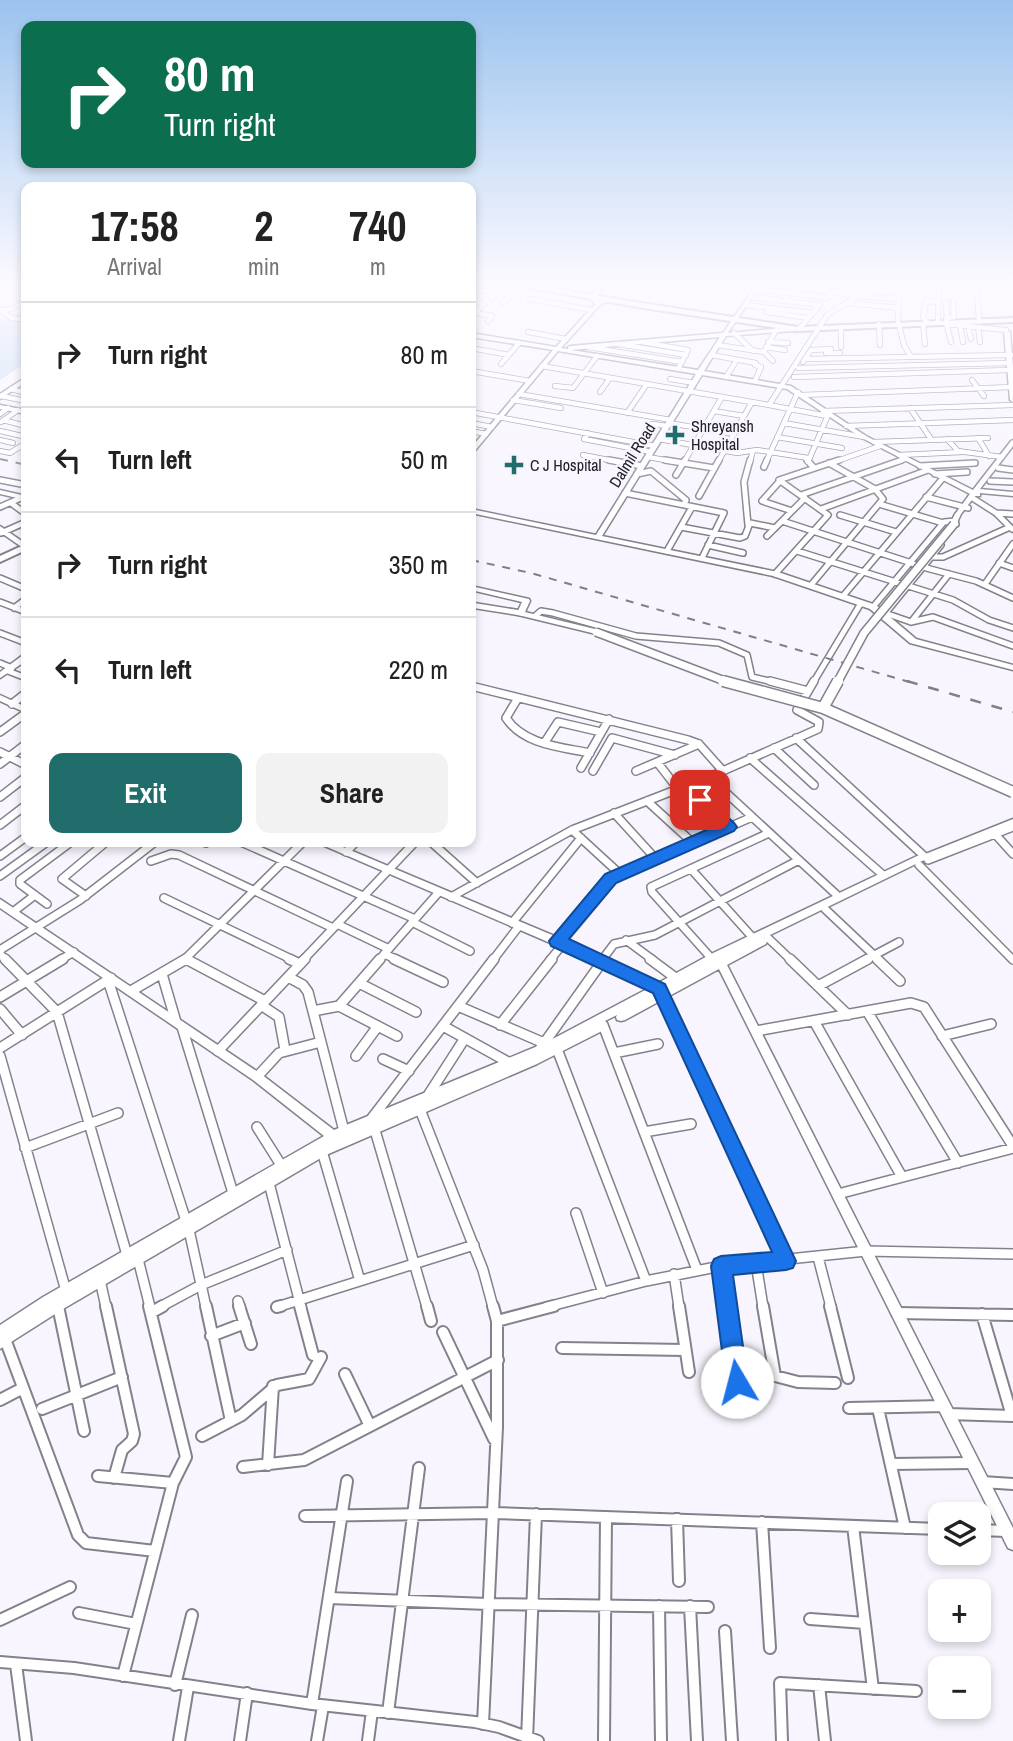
<!DOCTYPE html>
<meta charset="utf-8">
<style>
body{margin:0;font-family:"Archivo Narrow",sans-serif;background:#f2f2f2;color:#222;height:100vh;display:flex;flex-direction:column;font-size:26px;white-space:nowrap}
*{box-sizing:border-box;margin:0}
p{font-size:23px;color:#767676}
.icon{flex:none;width:38px;height:38px;fill:none;stroke:currentColor;stroke-width:2;stroke-linecap:round;stroke-linejoin:round}
.map{position:relative;flex:1;overflow:hidden}
.details{position:absolute;left:21px;top:182px;width:455px;height:665px;display:flex;flex-direction:column;background:#fff;border-radius:14px;box-shadow:0 4px 10px #0003}
.details>*{flex:none}
.banner{position:absolute;left:21px;top:21px;width:455px;height:147px;border-radius:14px;box-shadow:0 4px 10px #0003;background:#0b6e4f;color:#fff;overflow:hidden}
.tools{position:absolute;left:928px;top:1502px;display:grid;gap:14px}
.tools a{display:grid;place-items:center;width:63px;height:63px;border-radius:14px;background:#fff;box-shadow:0 4px 10px #0003;font-size:35px}
.pin{position:absolute;display:grid;place-items:center;width:60px;height:60px;color:#fff;margin:-30px;border-radius:14px;box-shadow:0 4px 10px #0006}
.me{position:absolute;width:77px;margin:-38px;rotate:352deg;stroke-linejoin:round;filter:drop-shadow(0 0 5px #0008)}
.turn{display:flex;align-items:center;gap:24px;height:147px;padding:0 28px;font-size:32px}
.turn .icon{width:91px;height:91px;stroke-width:2.5}
.turn b{display:block;font-size:49px;line-height:60px}
.eta{display:flex;justify-content:space-evenly;align-items:center;height:119px;text-align:center}
.eta b{font-size:42px;font-weight:700;line-height:49px}
.action{display:flex;gap:14px;margin-top:auto;padding:14px 28px}
.action a{flex:1;height:80px;border-radius:14px;background:#216d6c;color:#fff;font-size:28px;font-weight:700;line-height:80px;text-align:center}
.action a+a{background:#f2f2f2;color:#222}
ul{padding:0;list-style:none}
li{display:flex;align-items:center;gap:21px;height:105px;padding:0 28px;border-top:2px solid #e0e0e0}
li div{flex:1}
li b{display:block;font-size:26px}
li em{font-style:normal}
.map>svg:first-child{display:block}
</style>
<div class="map">
<svg width="1013" height="1741" viewBox="0 0 1013 1741">
<rect width="100%" height="100%" fill="#f8f5fe"/>
<path fill="#c7daf6" d="M 0,318 L 26,322 L 26,363 L 0,380 Z"/>
<g fill="none" stroke-linecap="round" stroke-linejoin="round">
<path fill="#c7daf6" fill-rule="evenodd" d="M 23,311 L 26,311 L 26,316 L 0,330 L 0,325 Z"/>
<defs>
<path id="street-far4" d="M 778,284 L 857,296 L 899,299
M 977,284 L 979,322
M 977,285 L 1013,289
M 756,289 L 827,298 L 847,284
M 471,297 L 479,290 L 496,292
M 751,297 L 820,305 L 799,329
M 491,298 L 505,284
M 530,299 L 592,310
M 471,300 L 484,304 L 471,317
M 946,302 L 947,321
M 503,303 L 521,284
M 849,303 L 899,308
M 745,305 L 813,313
M 0,310 L 12,318 L 26,320
M 2,310 L 12,309 L 26,300
M 767,312 L 808,318
M 475,313 L 492,316 L 488,321
M 946,318 L 954,317 L 953,302
M 927,322 L 923,317 L 926,301 L 939,302
M 938,322 L 939,284
M 946,322 L 951,342
M 879,324 L 880,345
M 898,324 L 899,294 L 909,284
M 923,324 L 925,344
M 946,324 L 1006,330
M 899,325 L 904,345 L 911,357
M 960,325 L 963,342
M 968,326 L 971,339
M 841,327 L 841,347
M 978,327 L 980,342
M 528,332 L 566,339
M 734,333 L 753,351
M 642,342 L 688,350 L 678,369
M 768,342 L 788,343
M 618,344 L 686,355
M 718,345 L 764,352
M 588,347 L 682,362
M 766,347 L 785,350
M 471,348 L 509,355
M 826,353 L 840,353
M 711,355 L 756,363
M 805,359 L 1011,355
M 773,361 L 764,352 L 776,330
M 803,362 L 811,350 L 831,349
M 501,364 L 519,343
M 755,365 L 761,367 L 755,381
M 542,366 L 769,405
M 798,368 L 1008,363
M 471,371 L 530,381
M 726,377 L 735,363
M 794,377 L 1009,370
M 670,379 L 694,383
M 972,380 L 984,396
M 555,386 L 573,388 L 597,356
M 11,389 L 26,393
M 600,392 L 610,378
M 519,394 L 671,420
M 801,395 L 1013,387
M 1,396 L 26,401
M 513,400 L 561,408
M 910,408 L 931,439
M 714,411 L 744,416
M 823,411 L 1013,405
M 471,412 L 655,446
M 627,413 L 647,384
M 0,414 L 8,408
M 827,416 L 769,405 L 827,315 L 876,284
M 3,420 L 26,426
M 1,422 L 18,410
M 471,423 L 492,427
M 669,423 L 734,434
M 784,423 L 864,437
M 846,426 L 1013,420
M 0,431 L 22,436
M 471,431 L 486,434
M 588,433 L 584,439 L 651,452
M 777,437 L 842,448
M 978,438 L 989,456
M 659,439 L 737,453 L 757,450 L 808,458
M 947,439 L 958,451 L 1002,457
M 0,440 L 13,443
M 874,442 L 988,438
M 640,443 L 652,424 L 667,426
M 0,451 L 10,453 L 26,443
M 583,455 L 619,462
M 899,455 L 963,452
M 648,457 L 676,462
M 684,462 L 722,397
M 718,462 L 752,402
M 750,462 L 753,451
M 766,462 L 798,392
M 808,462 L 828,415
M 834,462 L 880,446
M 897,462 L 905,459"/>
<path id="street-far3" d="M 609,460 L 642,466
M 665,460 L 714,468
M 807,460 L 814,468
M 920,466 L 975,463
M 764,467 L 767,460
M 998,468 L 1013,470
M 637,474 L 651,471 L 686,500 L 684,505
M 935,474 L 967,472
M 676,475 L 685,460
M 0,480 L 26,485
M 990,481 L 1013,482
M 779,482 L 762,501 L 792,511
M 625,493 L 724,513 L 702,558
M 801,495 L 902,460
M 699,496 L 719,460
M 926,497 L 968,508
M 971,497 L 996,513 L 1012,529
M 11,503 L 26,514
M 879,504 L 943,523
M 0,507 L 23,497
M 821,509 L 928,470
M 996,513 L 1013,514
M 840,515 L 896,532
M 782,521 L 930,569 L 976,581 L 1013,598
M 748,525 L 744,482 L 750,460
M 681,527 L 740,538 L 745,536 L 750,523 L 775,528
M 0,529 L 26,547
M 1,533 L 26,522
M 767,536 L 805,498
M 708,545 L 743,553
M 667,551 L 692,507
M 797,551 L 953,600 L 989,620 L 1013,628
M 932,557 L 943,557 L 1010,527
M 999,563 L 1013,568
M 775,574 L 828,515 L 779,480 L 839,460
M 0,578 L 26,589
M 985,584 L 1013,544
M 811,585 L 883,499 L 875,489 L 829,463
M 843,596 L 943,478
M 0,602 L 26,612
M 471,605 L 521,613
M 873,607 L 944,522 L 955,521 L 956,524
M 14,608 L 26,599
M 885,613 L 911,622 L 933,617 L 1013,646
M 884,615 L 941,545
M 535,616 L 541,611 L 553,613 L 636,636 L 719,643 L 747,655 L 752,677 L 777,683
M 911,622 L 949,574
M 0,633 L 26,643
M 0,663 L 12,668
M 8,671 L 26,678
M 813,683 L 861,603"/>
<path id="street-far2" d="M 770,681 L 808,691
M 471,686 L 688,740 L 699,744 L 723,771
M 518,698 L 506,718 C 524,745 561,747 590,753
M 12,704 L 26,693
M 0,732 L 26,713
M 796,738 L 924,856
M 545,742 L 558,722 L 601,732
M 774,748 L 814,785
M 0,752 L 26,765
M 750,758 L 883,875
M 657,762 L 678,789
M 0,764 L 26,744
M 581,768 L 609,719
M 593,771 L 612,738 L 675,755
M 636,771 L 699,744
M 709,777 L 839,897
M 686,786 L 729,827
M 0,797 L 26,777
M 647,801 L 692,842
M 614,813 L 655,858
M 0,825 L 26,805
M 572,830 L 620,874
M 995,834 L 1013,854
M 203,842 L 206,843
M 241,842 L 415,919
M 431,842 L 477,883
M 346,852 L 356,842
M 0,856 L 26,837
M 928,860 L 1013,827
M 151,861 L 171,854 L 179,855 L 333,928
M 919,865 L 1013,960
M 691,869 L 753,938
M 0,876 L 47,842
M 86,896 L 62,879 L 106,842
M 451,897 L 572,830 L 709,777 L 818,729 L 819,722 L 797,710 L 814,681
M 164,898 L 293,960
M 47,904 L 20,884 L 20,880 L 71,842
M 825,909 L 879,960
M 13,912 L 35,895
M 412,922 L 470,951
M 512,923 L 581,838
M 337,924 L 389,949
M 768,938 L 791,960
M 626,940 L 653,960
M 557,941 L 610,879 L 752,817
M 0,950 L 80,900 L 155,842
M 0,954 L 6,960
M 384,954 L 398,960
M 186,959 L 189,960
M 712,959 L 652,892 L 651,887 L 769,833
M 60,960 L 74,952
M 184,960 L 303,842
M 303,960 L 415,842
M 379,960 L 439,892
M 493,960 L 519,926
M 550,960 L 563,944
M 602,960 L 614,944 L 655,935 L 799,860
M 865,960 L 899,942"/>
<path id="street-far1" d="M 5,959 L 57,1012 L 127,1255
M 186,959 L 265,1001
M 289,959 L 300,964
M 394,959 L 443,982
M 650,959 L 677,979
M 790,959 L 848,1015
M 877,959 L 900,981
M 162,974 L 176,1022
M 288,977 L 303,985 L 308,992 L 344,1131
M 108,980 L 189,1230 L 206,1307
M 359,983 L 416,1012
M 818,986 L 868,959
M 131,991 L 186,959
M 661,992 L 786,1261
M 0,997 L 63,959
M 261,1005 L 279,1017 L 285,1050
M 339,1006 L 397,1036
M 458,1006 L 544,1043
M 0,1009 L 22,1035
M 313,1011 L 339,1006 L 380,959
M 867,1011 L 958,1163
M 814,1021 L 902,1177
M 500,1025 L 552,959
M 603,1025 L 697,1270
M 443,1026 L 508,1062
M 182,1027 L 233,1193
M 756,1031 L 911,1003 L 924,1007 L 1013,1146
M 942,1036 L 991,1024
M 0,1048 L 111,978
M 540,1049 L 604,959
M 557,1049 L 646,1281
M 218,1051 L 305,959
M 614,1053 L 658,1044
M 0,1056 L 66,1291
M 356,1056 L 378,1026
M 383,1059 L 409,1071
M 257,1077 L 279,1053 L 321,1042
M 429,1094 L 465,1038
M 419,1107 L 483,1270 L 493,1307
M 372,1118 L 494,959
M 257,1127 L 281,1165
M 374,1127 L 427,1307
M 644,1132 L 691,1124
M 25,1148 L 118,1113
M 322,1151 L 360,1281
M 269,1183 L 301,1307
M 838,1194 L 1013,1148
M 576,1213 L 603,1293
M 137,1255 L 150,1307
M 818,1257 L 831,1307
M 756,1263 L 763,1307
M 721,1266 L 727,1307
M 674,1274 L 679,1307
M 100,1280 L 106,1307
M 238,1301 L 240,1307
M 160,1307 L 201,1285 L 287,1250
M 277,1307 L 474,1245
M 547,1307 L 646,1281 L 721,1266 L 866,1251 L 1013,1254"/>
<path id="street" d="M 58,1306 L 84,1431
M 106,1306 L 134,1434 L 132,1441 L 122,1450 L 114,1478
M 206,1306 L 231,1421
M 239,1306 L 251,1344
M 300,1306 L 313,1355
M 427,1306 L 431,1321
M 679,1306 L 689,1372
M 726,1306 L 737,1382
M 763,1306 L 775,1376 L 798,1382 L 835,1383
M 830,1306 L 848,1378
M 277,1307 L 281,1306
M 152,1312 L 163,1306
M 897,1313 L 1013,1315
M 982,1314 L 1012,1416
M 497,1321 L 554,1306
M 443,1332 L 494,1439
M 211,1336 L 245,1323
M 5,1339 L 78,1535 L 86,1543 L 155,1551
M 562,1348 L 685,1350
M 345,1374 L 370,1426
M 0,1400 L 23,1388
M 849,1408 L 944,1406
M 878,1408 L 905,1528
M 42,1409 L 122,1377
M 948,1414 L 1013,1416
M 202,1436 L 242,1415 L 277,1385 L 309,1379 L 321,1357
M 891,1464 L 972,1463
M 268,1465 L 273,1386
M 243,1467 L 304,1460 L 498,1360
M 98,1476 L 173,1483
M 982,1482 L 1013,1484
M 305,1516 L 493,1513 L 940,1529
M 677,1519 L 679,1581
M 762,1522 L 770,1648
M 853,1526 L 873,1689
M 978,1530 L 1007,1531
M 329,1598 L 488,1604 L 708,1607
M 659,1606 L 661,1741
M 690,1606 L 697,1741
M 79,1613 L 136,1624
M 810,1619 L 865,1623
M 0,1620 L 70,1587
M 725,1631 L 732,1741
M 0,1662 L 74,1668 L 312,1704 L 475,1722 L 499,1727 L 538,1741
M 16,1664 L 26,1741
M 123,1676 L 173,1483 L 186,1457 L 149,1306
M 175,1685 L 192,1615
M 819,1685 L 825,1741
M 312,1704 L 347,1481
M 388,1713 L 419,1468
M 483,1724 L 497,1427 L 497,1321 L 493,1306
M 527,1740 L 536,1514
M 179,1741 L 188,1687
M 240,1741 L 247,1693
M 317,1741 L 323,1706
M 368,1741 L 372,1711
M 604,1741 L 606,1517
M 782,1741 L 780,1683 L 916,1691"/>
<path id="secondary" d="M 601,284 L 607,284 L 596,297 L 599,302 L 608,297 L 611,299 L 599,306 L 561,348 L 568,349 L 568,347 L 570,346 L 723,333 L 757,284 L 761,284 L 728,333 L 794,327 L 797,329 L 794,331 L 726,336 L 704,371 L 791,386 L 866,436 L 973,490 L 1011,441 L 1013,440 L 1013,446 L 980,489 L 1013,492 L 1013,496 L 980,493 L 980,496 L 975,496 L 961,514 L 956,525 L 954,526 L 950,524 L 955,514 L 970,494 L 862,438 L 787,389 L 702,375 L 602,536 L 778,572 L 876,605 L 916,639 L 1013,665 L 1013,670 L 910,643 L 870,609 L 773,576 L 471,513 L 471,509 L 596,535 L 696,374 L 558,351 L 473,453 L 471,454 L 471,448 L 553,350 L 471,337 L 471,333 L 556,347 L 595,304 L 590,297 ZM 720,337 L 698,370 L 571,350 Z
M 1007,330 L 1010,332 L 1013,367 L 1013,402 L 1010,400 L 1004,332 Z
M 26,377 L 26,382 L 0,399 L 0,394 Z
M 0,405 L 26,410 L 26,414 L 0,409 Z
M 0,490 L 26,496 L 26,500 L 0,494 Z
M 471,586 L 529,599 L 530,601 L 525,612 L 599,630 L 600,632 L 596,634 L 518,615 L 517,613 L 522,602 L 471,590 Z
M 23,655 L 26,655 L 26,661 L 0,678 L 0,672 Z
M 0,695 L 26,707 L 26,713 L 0,701 Z
M 1013,819 L 1013,826 L 933,858 L 922,861 L 764,938 L 767,941 L 766,944 L 727,965 L 1013,1528 L 1013,1550 L 1008,1548 L 719,969 L 625,1020 L 621,1021 L 617,1020 L 616,1017 L 617,1015 L 599,1024 L 603,1028 L 602,1031 L 537,1064 L 326,1155 L 63,1309 L 0,1349 L 0,1325 L 43,1297 L 324,1136 L 253,1080 L 0,908 L 0,899 L 261,1074 L 334,1130 L 545,1043 L 649,988 L 599,964 L 320,844 L 318,842 L 331,842 L 607,958 L 658,983 L 713,953 L 917,856 L 928,853 Z"/>
<path id="highway" d="M 515,284 L 528,284 L 635,302 L 798,327 L 1013,318 L 1013,322 L 798,331 L 643,308 L 518,286 Z
M 26,544 L 26,550 L 0,562 L 0,556 Z"/>
</defs>
<use href="#street-far4" stroke="#84818d" stroke-width="6"/>
<use href="#street-far3" stroke="#84818d" stroke-width="8"/>
<use href="#street-far2" stroke="#84818d" stroke-width="10"/>
<use href="#street-far1" stroke="#84818d" stroke-width="12"/>
<use href="#street" stroke="#84818d" stroke-width="14"/>
<use href="#secondary" stroke="#84818d" stroke-width="3"/>
<use href="#highway" stroke="#84818d" stroke-width="4"/>
<use href="#street-far4" stroke="#fff" stroke-width="4.5"/>
<use href="#street-far3" stroke="#fff" stroke-width="5"/>
<use href="#street-far2" stroke="#fff" stroke-width="7"/>
<use href="#street-far1" stroke="#fff" stroke-width="9"/>
<use href="#street" stroke="#fff" stroke-width="10"/>
<use href="#secondary" fill="#fff" fill-rule="evenodd"/>
<use href="#highway" fill="#fff" fill-rule="evenodd"/>
<path stroke="#817f85" stroke-width="2" stroke-dasharray="8 8" stroke-linecap="butt" d="M 0,459 L 26,465
M 471,560 L 531,573 L 913,683"/>
<path stroke="#817f85" stroke-width="2.5" stroke-dasharray="11 11" stroke-linecap="butt" d="M 907,681 L 1013,712"/>
<defs>
<path id="secondary-bridge-far1" d="M 596,632 L 730,683
M 837,683 L 864,633 L 954,524"/>
<path id="secondary-bridge" d="M 723,681 L 823,708
M 838,681 L 823,708 L 1013,792"/>
</defs>
<use href="#secondary-bridge-far1" stroke="#84818d" stroke-width="10" stroke-linecap="butt"/>
<use href="#secondary-bridge" stroke="#84818d" stroke-width="13" stroke-linecap="butt"/>
<use href="#secondary-bridge-far1" stroke="#fff" stroke-width="7"/>
<use href="#secondary-bridge" stroke="#fff" stroke-width="10"/>
</g>
<linearGradient id="sky" x2="0" y2="1"><stop stop-color="#9bc3ee"/><stop offset="0.54" stop-color="#fcfaff"/><stop offset="1" stop-color="#fcfaff" stop-opacity="0"/></linearGradient>
<rect width="1013" height="528" fill="url(#sky)"/>
<path fill="#1a73e8" stroke="#114b97" stroke-width="2" d="M 700,795 L 705,796 L 734,823 L 737,827 L 734,831 L 616,883 L 569,939 L 665,984 L 796,1261 L 793,1268 L 786,1270 L 733,1275 L 748,1382 L 745,1389 L 737,1393 L 729,1389 L 726,1382 L 711,1266 L 714,1259 L 721,1256 L 772,1252 L 653,993 L 551,946 L 549,941 L 605,874 L 718,825 L 693,800 Z"/>
<g fill="#216d6c" stroke="#f8f5fe" stroke-width="2.5">
<path d="M671.5 424.5h7v7h7v7h-7v7h-7v-7h-7v-7h7z"/>
<path d="M510.5 454.5h7v7h7v7h-7v7h-7v-7h-7v-7h7z"/>
</g>
<g text-anchor="middle" stroke-width="5" stroke-linejoin="round" paint-order="stroke">
<g font-size="16" fill="#222025" stroke="#f8f5fe" text-anchor="start">
<text x="691" y="432">Shreyansh<tspan x="691" dy="18">Hospital</tspan></text>
<text x="530" y="471">C J Hospital</text>
</g>
<g font-size="16" fill="#222025" stroke="#f8f5fe">
<text transform="translate(632 455) rotate(-58)" y="6">Dalmil Road</text>
</g>
</g>
</svg>
<div class="tools">
<a><svg class="icon" aria-label="layers" viewBox="0 0 24 24"><path d="M12 4l9 5-9 5-9-5zM3 14l9 5 9-5"/></svg></a>
<a>+</a>
<a>−</a>
</div>
<div class="pin" style="left:700px;top:800px;background:#d93025"><svg class="icon" aria-label="arrive" viewBox="0 0 24 24"><path d="M6 21V4h12l-3 4 3 4H6"/></svg></div>
<svg class="me" style="left:737px;top:1382px" viewBox="-20 -20 40 40"><circle r="19" fill="#fff"/><path d="M0-13L10 11 0 6-10 11z" fill="#1a73e8"/></svg>
<div class="banner">
<div class="turn"><svg class="icon" aria-label="right" viewBox="0 0 24 24"><path d="M7 20v-9h11M14 6l5 5-5 5"/></svg><div><b>80 m</b>Turn right</div></div>
</div>
<section class="details">
<div class="eta">
<div><b>17:58</b><p>Arrival</p></div>
<div><b>2</b><p>min</p></div>
<div><b>740</b><p>m</p></div>
</div>
<ul>
<li><svg class="icon" aria-label="right" viewBox="0 0 24 24"><path d="M7 20v-9h11M14 6l5 5-5 5"/></svg><div><b>Turn right</b></div><em>80 m</em></li>
<li><svg class="icon" aria-label="left" viewBox="0 0 24 24"><path d="M17 20v-9H6M10 6l-5 5 5 5"/></svg><div><b>Turn left</b></div><em>50 m</em></li>
<li><svg class="icon" aria-label="right" viewBox="0 0 24 24"><path d="M7 20v-9h11M14 6l5 5-5 5"/></svg><div><b>Turn right</b></div><em>350 m</em></li>
<li><svg class="icon" aria-label="left" viewBox="0 0 24 24"><path d="M17 20v-9H6M10 6l-5 5 5 5"/></svg><div><b>Turn left</b></div><em>220 m</em></li>
</ul>
<div class="action"><a>Exit</a><a>Share</a></div>
</section>
</div>
